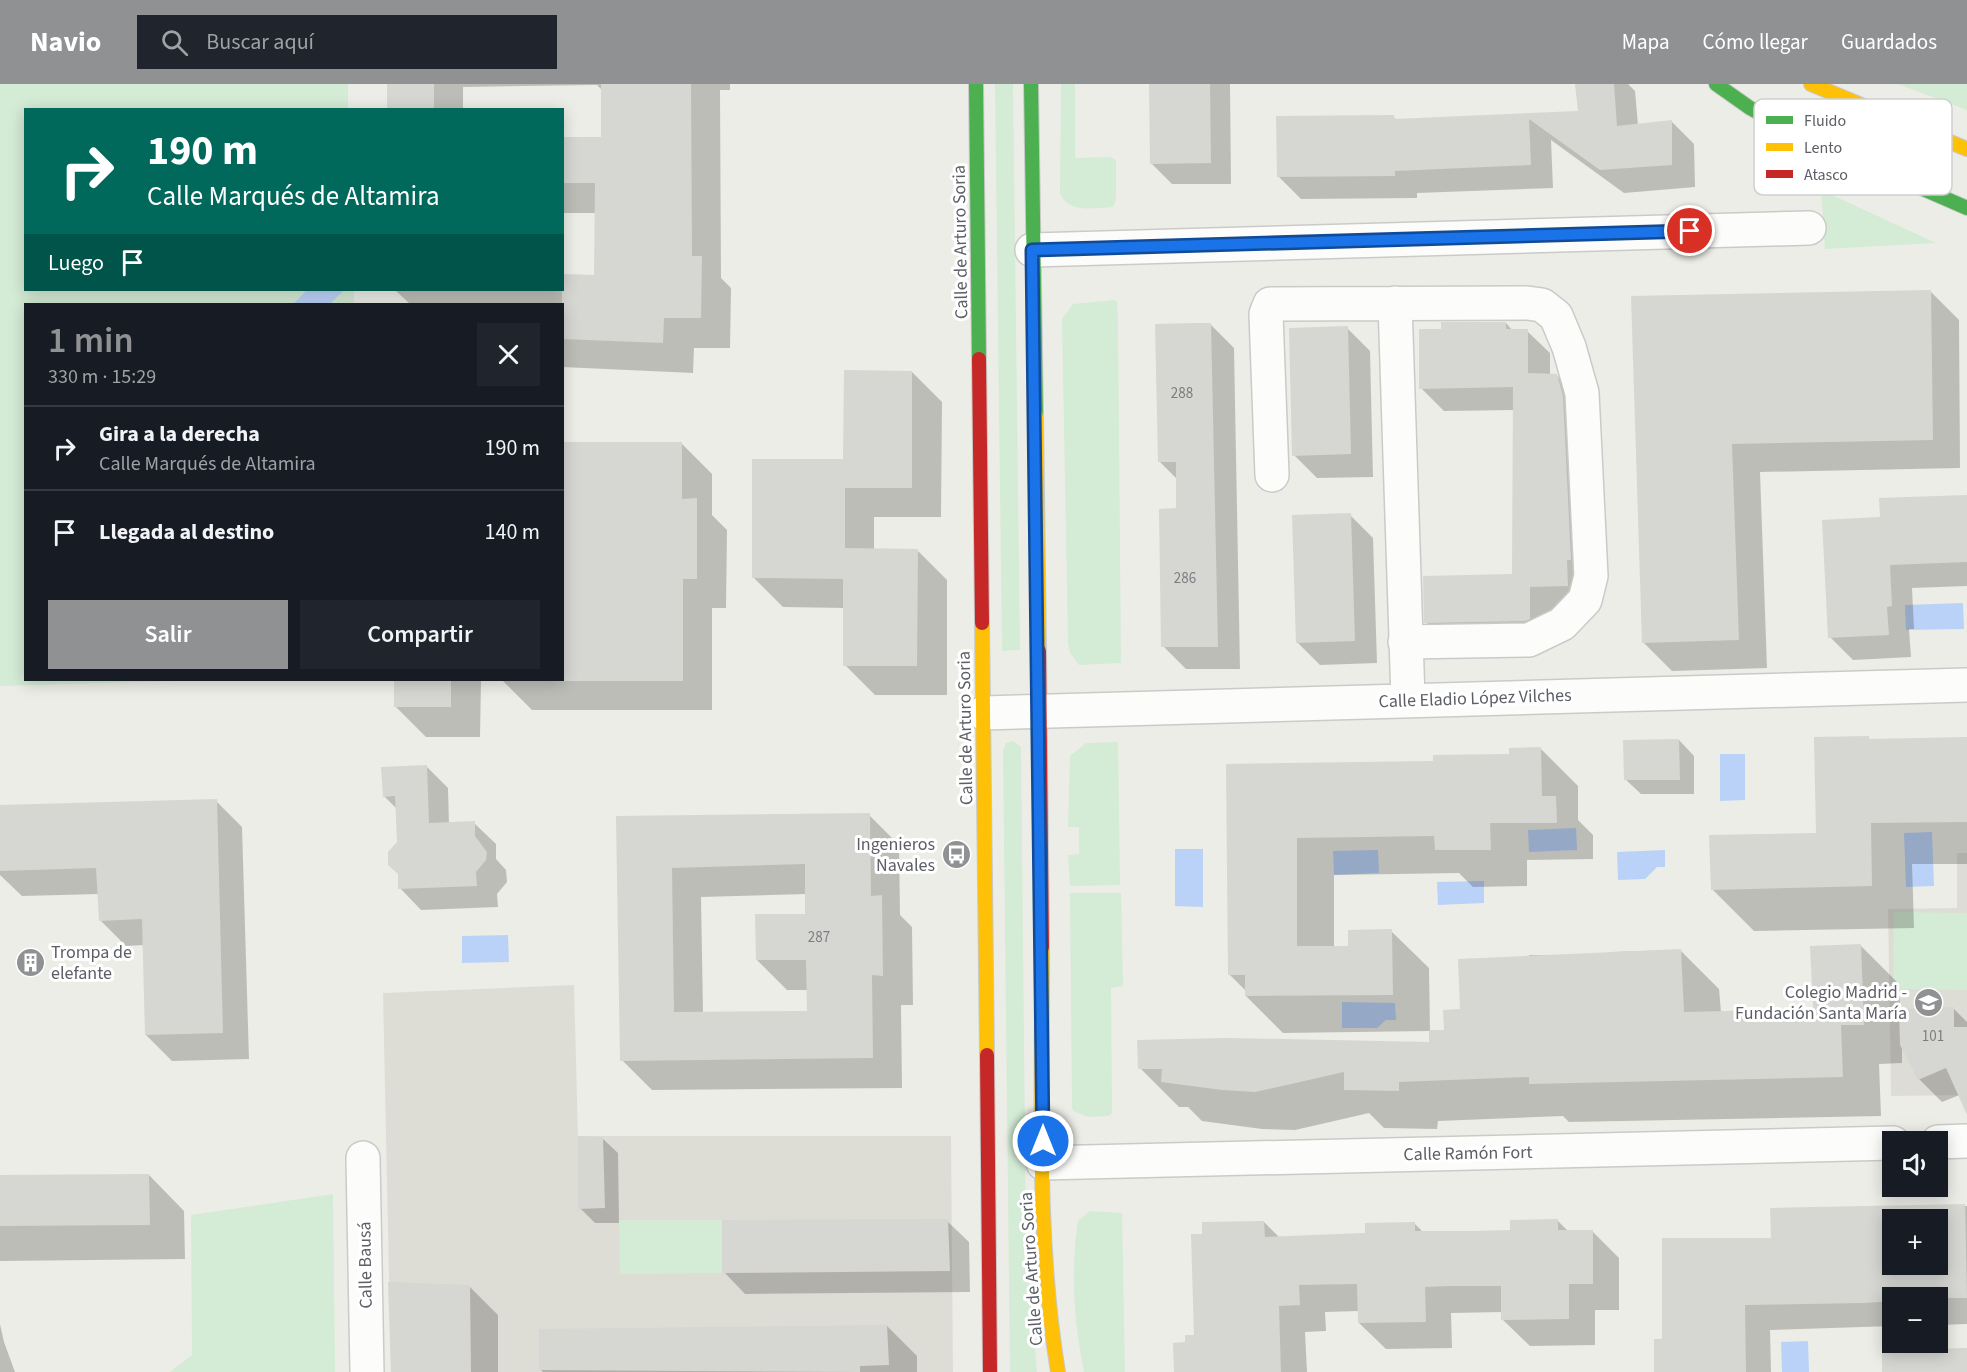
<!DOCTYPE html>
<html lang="es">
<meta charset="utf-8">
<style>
body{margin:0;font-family:"Source Sans 3",sans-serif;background:#20242c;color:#f1f3f6;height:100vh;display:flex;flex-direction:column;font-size:22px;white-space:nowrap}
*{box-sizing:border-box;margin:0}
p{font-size:20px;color:#9ea1a6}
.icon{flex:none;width:33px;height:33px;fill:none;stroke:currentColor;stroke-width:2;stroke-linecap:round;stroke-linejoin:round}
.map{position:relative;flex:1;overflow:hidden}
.side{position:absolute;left:24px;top:219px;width:540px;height:378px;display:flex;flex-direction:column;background:#171b24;border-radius:0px;box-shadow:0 3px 15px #0003}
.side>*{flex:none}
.banner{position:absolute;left:24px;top:24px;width:540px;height:183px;border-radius:0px;box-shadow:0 3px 15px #0003;background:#00695c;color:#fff;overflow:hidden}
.controls{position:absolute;left:1882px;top:1047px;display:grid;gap:12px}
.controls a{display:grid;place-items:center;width:66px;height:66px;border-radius:0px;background:#171b24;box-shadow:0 3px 15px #0003;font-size:30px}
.pin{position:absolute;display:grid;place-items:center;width:51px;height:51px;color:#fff;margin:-26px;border:3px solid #fff;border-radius:50%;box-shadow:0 2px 6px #0007}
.me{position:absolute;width:66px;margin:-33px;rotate:0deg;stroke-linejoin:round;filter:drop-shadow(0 0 4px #0008)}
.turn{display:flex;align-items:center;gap:21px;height:126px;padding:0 24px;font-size:27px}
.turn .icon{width:78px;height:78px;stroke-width:2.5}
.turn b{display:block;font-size:42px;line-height:51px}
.then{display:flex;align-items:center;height:57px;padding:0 24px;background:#0003;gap:12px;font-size:22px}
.round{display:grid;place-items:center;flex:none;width:63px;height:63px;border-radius:0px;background:#20242c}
.head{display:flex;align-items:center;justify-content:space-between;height:102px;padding:0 24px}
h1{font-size:36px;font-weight:600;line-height:45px;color:#8f9193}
.cta{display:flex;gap:12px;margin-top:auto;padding:12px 24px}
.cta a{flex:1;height:69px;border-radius:0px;background:#8f9193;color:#fff;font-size:24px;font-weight:600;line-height:69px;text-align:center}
.cta a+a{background:#20242c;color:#f1f3f6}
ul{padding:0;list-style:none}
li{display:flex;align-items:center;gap:18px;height:84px;padding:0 24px;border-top:2px solid #363941}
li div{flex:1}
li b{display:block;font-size:22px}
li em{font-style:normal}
header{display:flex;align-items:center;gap:36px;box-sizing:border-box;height:84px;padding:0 30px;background:#8f9193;color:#fff}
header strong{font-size:28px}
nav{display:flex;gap:33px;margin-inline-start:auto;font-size:21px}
.search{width:420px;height:54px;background:#20242c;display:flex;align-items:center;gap:15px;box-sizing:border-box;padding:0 21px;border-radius:0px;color:#9ea1a6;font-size:22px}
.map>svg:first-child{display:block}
</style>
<header>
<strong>Navio</strong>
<div class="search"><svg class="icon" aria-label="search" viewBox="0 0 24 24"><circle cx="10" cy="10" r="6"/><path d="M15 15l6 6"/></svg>Buscar aquí</div>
<nav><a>Mapa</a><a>Cómo llegar</a><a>Guardados</a></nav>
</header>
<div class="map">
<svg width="1967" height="1288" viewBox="0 0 1967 1288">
<rect width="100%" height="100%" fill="#edede7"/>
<path fill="#deddd5" d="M 1957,769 L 1967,769 L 1967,1011 L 1891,1012 L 1888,825 L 1957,824 Z
M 574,901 L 578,1052 L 951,1052 L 953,1288 L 391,1288 L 383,909 Z"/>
<path fill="#d4ebd5" d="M 0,0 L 348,0 L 348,25 L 26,26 L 26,206 L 354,206 L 354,220 L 26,220 L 26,596 L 212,596 L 0,602 Z
M 995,0 L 1013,0 L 1020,566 L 1002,567 Z
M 1061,0 L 1075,0 L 1075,74 L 1110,73 L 1116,76 L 1116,115 L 1113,123 C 1095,124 1068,130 1060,109 Z
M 1898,0 L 1967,0 L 1967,26 Z
M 1821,106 L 1936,159 L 1825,165 Z
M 1114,216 L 1117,218 L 1118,242 L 1121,579 L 1079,581 L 1070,569 L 1068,560 L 1062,235 L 1073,220 Z
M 1013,657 L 1021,663 L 1026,1156 L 1037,1288 L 1010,1288 L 1003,666 L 1006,659 Z
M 1118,658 L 1120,801 L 1070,802 L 1068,771 L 1079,770 L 1079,743 L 1068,743 L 1070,672 L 1086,659 Z
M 1070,809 L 1121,809 L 1123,902 L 1111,904 L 1112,1029 L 1109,1032 L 1088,1033 L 1073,1027 L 1072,1023 Z
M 1894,828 L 1967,829 L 1967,906 L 1893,905 Z
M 333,1110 L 335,1288 L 170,1288 L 192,1271 L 191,1131 Z
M 1090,1127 L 1122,1129 L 1125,1288 L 1084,1288 C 1074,1238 1070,1187 1078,1137 Z
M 619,1136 L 722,1136 L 722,1189 L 620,1190 Z"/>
<path fill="#bbd2f8" d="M 307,206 L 342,206 L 343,207 L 330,220 L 293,220 Z
M 1963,519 L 1964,545 L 1906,546 L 1905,521 Z
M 1720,670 L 1745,670 L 1745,716 L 1720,717 Z
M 1576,744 L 1577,766 L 1529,768 L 1528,746 Z
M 1932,748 L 1934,802 L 1906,803 L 1904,749 Z
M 1175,765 L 1203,765 L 1203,823 L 1175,822 Z
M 1378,766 L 1379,789 L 1334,791 L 1333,767 Z
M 1665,766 L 1665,783 L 1657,783 L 1645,795 L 1618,796 L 1617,768 Z
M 1484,797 L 1484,819 L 1438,821 L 1437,798 Z
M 508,851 L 509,878 L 462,879 L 462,852 Z
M 1342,918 L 1395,919 L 1396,936 L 1386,936 L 1377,944 L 1342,944 Z
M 1808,1257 L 1809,1288 L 1782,1288 L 1781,1258 Z"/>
<path fill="#0003" fill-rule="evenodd" d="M 389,0 L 730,0 L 730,6 L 720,6 L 721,194 L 731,204 L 730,264 L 694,264 L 693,289 L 562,283 L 562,220 L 410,220 L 395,206 L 562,206 L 596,193 L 596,129 L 562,129 L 562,54 L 603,54 L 603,7 L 597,1 L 463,3 L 463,26 L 389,26 Z
M 1150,0 L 1230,0 L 1231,100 L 1172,100 L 1151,79 Z
M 1577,0 L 1628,0 L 1635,7 L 1638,41 L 1671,37 L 1694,60 L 1695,103 L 1624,109 L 1551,56 L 1553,104 L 1417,109 L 1417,114 L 1301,115 L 1278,92 L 1393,33 L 1398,37 L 1579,29 Z
M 1930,207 L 1959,236 L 1960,384 L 1760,388 L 1767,584 L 1672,587 L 1643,558 L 1632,214 Z
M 1506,239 L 1513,247 L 1527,247 L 1550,269 L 1550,291 L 1556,291 L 1580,314 L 1590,524 L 1552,525 L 1552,558 L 1449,561 L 1426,538 L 1513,491 L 1514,326 L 1444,327 L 1421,304 L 1443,246 Z
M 1211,241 L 1234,264 L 1240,585 L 1186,585 L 1163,562 L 1178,426 L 1178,396 L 1159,377 Z
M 1347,244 L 1370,267 L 1373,393 L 1317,394 L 1294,371 Z
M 912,288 L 942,318 L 941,433 L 874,433 L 874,466 L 917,466 L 947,496 L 947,611 L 875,611 L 845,581 L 845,524 L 783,523 L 753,493 Z
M 682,360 L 712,390 L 712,431 L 727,446 L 726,524 L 712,524 L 712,626 L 532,626 L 502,596 L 562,596 Z
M 1967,412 L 1967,502 L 1912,504 L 1914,545 L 1909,545 L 1911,573 L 1853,576 L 1830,553 L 1881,434 Z
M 1350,431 L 1373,454 L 1377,579 L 1320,581 L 1297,558 Z
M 396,596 L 481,596 L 480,653 L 426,653 L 396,623 Z
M 1868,653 L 1871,657 L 1967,654 L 1967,780 L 1912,780 L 1914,844 L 1754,847 L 1712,805 L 1818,750 Z
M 1679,656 L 1694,672 L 1694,710 L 1641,710 L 1625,695 Z
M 1541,665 L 1578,702 L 1578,736 L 1593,751 L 1593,775 L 1527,776 L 1527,802 L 1473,803 L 1459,789 L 1334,791 L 1334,864 L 1350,863 L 1391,847 L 1429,884 L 1430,947 L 1283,949 L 1246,912 L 1246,907 L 1230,891 L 1227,681 L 1435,679 L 1511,672 Z
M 426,682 L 448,704 L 449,740 L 474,739 L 496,760 L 496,775 L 506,786 L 507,798 L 497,810 L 498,823 L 421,826 L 400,804 L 397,725 L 384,712 Z
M 216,717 L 242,743 L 249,975 L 172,977 L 146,951 L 144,861 L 126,862 L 100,836 L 99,810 L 22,812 L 0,791 L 0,723 Z
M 869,731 L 899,761 L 900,831 L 912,843 L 913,921 L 901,921 L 902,1004 L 652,1006 L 622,976 L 618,734 ZM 807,810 L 807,832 L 757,876 L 787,906 L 808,906 L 808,928 L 703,929 L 701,813 Z
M 1860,861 L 1899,900 L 1900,926 L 1954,925 L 1967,938 L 1967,1008 L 1942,1018 L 1919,995 L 1902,961 L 1902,979 L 1879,980 L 1881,1032 L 1569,1038 L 1563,1032 L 1438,1037 L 1437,1045 L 1384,1044 L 1369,1029 L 1295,1046 L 1262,1045 L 1202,1037 L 1188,1023 L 1179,1023 L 1140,984 L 1431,960 L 1446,948 L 1462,926 L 1529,874 L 1529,871 L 1611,871 L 1611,868 L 1680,866 L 1719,905 L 1721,928 L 1814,925 Z
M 602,1054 L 618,1069 L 619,1139 L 595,1139 L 580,1124 Z
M 149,1091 L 184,1127 L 185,1175 L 0,1177 L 0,1093 Z
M 1967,1122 L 1967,1240 L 1938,1241 L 1938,1214 L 1893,1214 L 1893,1242 L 1770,1246 L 1771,1288 L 1655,1288 L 1664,1256 L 1772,1156 L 1772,1126 ZM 1893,1136 L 1938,1136 L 1938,1180 L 1893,1180 Z
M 947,1137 L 969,1158 L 970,1208 L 745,1210 L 724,1188 Z
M 1558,1137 L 1569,1148 L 1592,1147 L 1619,1174 L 1619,1226 L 1595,1226 L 1595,1261 L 1530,1262 L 1503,1236 L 1503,1228 L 1451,1229 L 1452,1264 L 1386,1265 L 1359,1239 L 1359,1227 L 1325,1228 L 1326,1247 L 1305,1248 L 1307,1288 L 1175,1288 L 1186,1260 L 1195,1252 L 1203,1152 L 1264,1138 L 1280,1154 L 1367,1151 L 1414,1139 L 1424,1149 L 1511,1147 Z
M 470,1203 L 498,1231 L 498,1288 L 393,1288 Z
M 0,1240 L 4,1258 L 15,1288 L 0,1288 Z
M 887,1242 L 917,1272 L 917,1288 L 543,1288 L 540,1285 Z"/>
<path fill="#d6d6d2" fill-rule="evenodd" d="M 387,0 L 434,0 L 434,26 L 387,26 Z
M 601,0 L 691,0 L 692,172 L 702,172 L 701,234 L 664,234 L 663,259 L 562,255 L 562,190 L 594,191 L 595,99 L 562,99 L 562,53 L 601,53 Z
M 1149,0 L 1210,0 L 1211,79 L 1150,80 Z
M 1575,0 L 1614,0 L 1617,42 L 1672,36 L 1672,81 L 1600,86 L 1529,35 L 1531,81 L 1395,87 L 1395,92 L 1277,93 L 1276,32 L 1394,31 L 1394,35 L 1578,27 Z
M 1931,206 L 1933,356 L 1732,360 L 1739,556 L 1642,559 L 1631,212 Z
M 1441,238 L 1506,238 L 1506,245 L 1528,245 L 1528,289 L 1557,290 L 1563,312 L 1571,476 L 1567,476 L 1568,502 L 1530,503 L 1530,535 L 1525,537 L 1424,539 L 1423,492 L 1512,490 L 1513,303 L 1419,305 L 1419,245 L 1441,245 Z
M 1193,239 L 1211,239 L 1218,563 L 1161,563 L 1159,425 L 1176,424 L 1176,378 L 1158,378 L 1155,240 Z
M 1348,242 L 1351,370 L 1292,372 L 1289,244 Z
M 844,286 L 912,287 L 912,404 L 845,404 L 845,464 L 918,465 L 917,582 L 843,582 L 843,495 L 752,494 L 752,375 L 843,375 Z
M 562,358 L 682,358 L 682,415 L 697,414 L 697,495 L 683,495 L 683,597 L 562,597 Z
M 1967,411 L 1967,478 L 1890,481 L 1892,522 L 1887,523 L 1889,551 L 1828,554 L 1822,436 L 1880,433 L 1879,414 Z
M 1351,429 L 1355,557 L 1296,559 L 1292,431 Z
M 394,596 L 451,596 L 451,623 L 394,623 Z
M 1869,652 L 1869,655 L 1967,653 L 1967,738 L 1871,739 L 1872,802 L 1711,806 L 1709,751 L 1816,749 L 1814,653 Z
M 1679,655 L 1680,696 L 1624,696 L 1623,656 Z
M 1541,663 L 1542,712 L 1556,712 L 1557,739 L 1490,739 L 1491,766 L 1435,766 L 1434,752 L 1297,754 L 1297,862 L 1348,862 L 1348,846 L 1392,845 L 1393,911 L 1245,912 L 1245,891 L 1228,891 L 1226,680 L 1433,677 L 1433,671 L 1509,670 L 1509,664 Z
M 427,681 L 429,739 L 475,737 L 475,752 L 487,768 L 486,776 L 476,788 L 477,802 L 398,805 L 398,790 L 388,781 L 388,768 L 397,758 L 395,712 L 383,713 L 381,683 Z
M 217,715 L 223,949 L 145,951 L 142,835 L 99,837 L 96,784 L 0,787 L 0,721 Z
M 870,729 L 871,812 L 882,811 L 883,892 L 872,891 L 873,974 L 620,977 L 616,732 ZM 805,780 L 805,830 L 755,830 L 756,876 L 806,876 L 807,927 L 674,928 L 672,784 Z
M 1861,860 L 1864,941 L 1841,941 L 1843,993 L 1529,1000 L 1529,993 L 1399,998 L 1399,1007 L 1344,1006 L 1344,988 L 1255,1008 L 1222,1006 L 1161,998 L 1162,985 L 1138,985 L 1137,956 L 1227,954 L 1429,958 L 1429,946 L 1444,946 L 1443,926 L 1460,925 L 1458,875 L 1681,865 L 1684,928 L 1725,927 L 1813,923 L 1810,862 Z
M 1954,923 L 1954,943 L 1967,943 L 1967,1031 L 1946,984 L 1918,996 L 1900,961 L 1899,925 Z
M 578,1052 L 603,1053 L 605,1124 L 578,1125 Z
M 149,1090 L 150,1141 L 0,1142 L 0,1091 Z
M 1965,1120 L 1967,1214 L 1893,1214 L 1893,1217 L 1864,1219 L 1745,1221 L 1746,1288 L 1654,1288 L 1654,1255 L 1662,1255 L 1662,1154 L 1771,1154 L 1770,1124 ZM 1893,1136 L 1938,1136 L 1938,1180 L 1893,1180 Z
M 948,1135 L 950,1187 L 722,1189 L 722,1136 Z
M 1558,1135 L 1558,1146 L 1593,1146 L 1593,1200 L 1569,1200 L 1569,1235 L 1501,1236 L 1501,1202 L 1450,1202 L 1425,1203 L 1426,1238 L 1358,1239 L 1357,1200 L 1299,1201 L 1300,1221 L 1279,1222 L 1281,1288 L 1174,1288 L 1173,1259 L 1185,1258 L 1185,1251 L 1194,1251 L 1191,1150 L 1202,1150 L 1202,1138 L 1264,1137 L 1265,1153 L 1365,1149 L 1365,1139 L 1415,1138 L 1415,1147 L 1474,1147 L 1510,1146 L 1510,1136 Z
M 388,1198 L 470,1201 L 471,1288 L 391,1288 Z
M 887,1241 L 889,1281 L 860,1282 L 860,1288 L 539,1286 L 539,1245 Z
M 1967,1264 L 1967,1288 L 1882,1288 L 1882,1266 Z"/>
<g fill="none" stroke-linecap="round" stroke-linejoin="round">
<defs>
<path id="street" d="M 1032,166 L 1809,144
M 1395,219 L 1408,615
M 1272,391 L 1266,230 L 1270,220 L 1527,219 L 1542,221 L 1556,232 L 1569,263 L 1582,309 L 1591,492 L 1585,516 L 1562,540 L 1529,556 L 1405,558
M 983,629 L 1967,601
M 1938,1058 L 1967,1057
M 363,1074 L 367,1288
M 1043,1079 L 1893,1059"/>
<path id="fast" d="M 976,0 L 979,275
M 1031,0 L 1036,332
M 1716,0 L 1750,24 L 1804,53 L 1967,124"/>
<path id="slow" d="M 1811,0 L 1967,65
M 1036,332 L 1039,567
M 982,539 L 987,971
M 1042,863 C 1043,1005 1035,1148 1058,1288"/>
<path id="jam" d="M 979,275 L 982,539
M 1039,567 L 1042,863
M 987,971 L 990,1288"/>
</defs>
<use href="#street" stroke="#cacbc9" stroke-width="36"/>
<use href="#fast" stroke="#c8c9c8" stroke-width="16"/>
<use href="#slow" stroke="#c8c9c8" stroke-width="16"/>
<use href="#jam" stroke="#c8c9c8" stroke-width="16"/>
<use href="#street" stroke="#fcfcfb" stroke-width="33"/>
<use href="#fast" stroke="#4caf50" stroke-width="14"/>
<use href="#slow" stroke="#ffc107" stroke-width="14"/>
<use href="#jam" stroke="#c62828" stroke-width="14"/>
</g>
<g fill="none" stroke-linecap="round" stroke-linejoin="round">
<defs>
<path id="route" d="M 1043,1057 L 1032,166 L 1690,147"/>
</defs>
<use href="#route" stroke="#114b97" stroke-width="15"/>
<use href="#route" stroke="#1a73e8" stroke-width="10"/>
</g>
<defs>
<symbol id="bus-disc" viewBox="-11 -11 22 22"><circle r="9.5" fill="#8f9193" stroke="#fff"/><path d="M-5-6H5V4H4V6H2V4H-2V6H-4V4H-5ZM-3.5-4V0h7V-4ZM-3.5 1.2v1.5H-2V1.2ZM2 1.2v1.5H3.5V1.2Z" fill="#fff"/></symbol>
<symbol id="building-disc" viewBox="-11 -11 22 22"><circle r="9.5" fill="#8f9193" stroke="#fff"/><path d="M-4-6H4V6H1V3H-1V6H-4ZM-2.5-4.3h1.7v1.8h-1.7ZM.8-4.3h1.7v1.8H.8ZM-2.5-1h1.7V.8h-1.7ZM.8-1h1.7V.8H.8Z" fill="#fff"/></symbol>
<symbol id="school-disc" viewBox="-11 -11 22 22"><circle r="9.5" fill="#8f9193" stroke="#fff"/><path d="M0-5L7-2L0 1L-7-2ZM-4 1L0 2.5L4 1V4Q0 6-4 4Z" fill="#fff"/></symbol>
</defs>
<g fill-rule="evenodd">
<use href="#bus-disc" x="940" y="754" width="33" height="33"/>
<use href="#building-disc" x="14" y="862" width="33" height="33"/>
<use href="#school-disc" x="1912" y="902" width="33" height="33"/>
</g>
<g text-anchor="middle" stroke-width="6" stroke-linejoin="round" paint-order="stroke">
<g font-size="15" fill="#7b7d82">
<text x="1182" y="314">288</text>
<text x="1185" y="499">286</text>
<text x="819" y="858">287</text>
<text x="1933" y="957">101</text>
</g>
<g font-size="18" fill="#5c5f66" stroke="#fff">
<text transform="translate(960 158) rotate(-91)" y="6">Calle de Arturo Soria</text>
<text transform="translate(1475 614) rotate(-2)" y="6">Calle Eladio López Vilches</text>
<text transform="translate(965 644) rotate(-91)" y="6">Calle de Arturo Soria</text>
<text transform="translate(1468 1069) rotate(-1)" y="6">Calle Ramón Fort</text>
<text transform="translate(365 1181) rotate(-91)" y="6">Calle Bausá</text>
<text transform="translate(1031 1185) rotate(-94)" y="6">Calle de Arturo Soria</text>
</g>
<g font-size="18" fill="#5c5f66" stroke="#fff" text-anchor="end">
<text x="935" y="766">Ingenieros<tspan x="935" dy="21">Navales</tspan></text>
<text x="51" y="874" text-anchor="start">Trompa de<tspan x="51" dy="21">elefante</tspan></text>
<text x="1907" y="914">Colegio Madrid -<tspan x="1907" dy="21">Fundación Santa María</tspan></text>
</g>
</g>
<rect x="1754" y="15" width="198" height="96" rx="9" fill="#fff" stroke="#cecfd1" stroke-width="1.5"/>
<rect x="1766" y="32" width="27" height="8" fill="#4caf50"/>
<rect x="1766" y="59" width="27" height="8" fill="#ffc107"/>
<rect x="1766" y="86" width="27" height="8" fill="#c62828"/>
<g font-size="16" fill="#5c5f66">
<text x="1804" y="42">Fluido</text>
<text x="1804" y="69">Lento</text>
<text x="1804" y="96">Atasco</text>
</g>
</svg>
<div class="controls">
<a><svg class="icon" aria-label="sound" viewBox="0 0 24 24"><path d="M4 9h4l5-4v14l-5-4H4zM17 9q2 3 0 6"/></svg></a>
<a>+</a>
<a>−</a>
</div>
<div class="pin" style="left:1690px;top:147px;background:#d93025"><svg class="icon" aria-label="arrive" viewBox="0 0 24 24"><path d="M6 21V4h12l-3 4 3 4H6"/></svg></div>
<svg class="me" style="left:1043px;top:1057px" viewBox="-20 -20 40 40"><circle r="17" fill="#1a73e8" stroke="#fff" stroke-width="3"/><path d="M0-11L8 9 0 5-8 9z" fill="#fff"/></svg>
<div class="banner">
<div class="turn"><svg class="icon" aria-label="right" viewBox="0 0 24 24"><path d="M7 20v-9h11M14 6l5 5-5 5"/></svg><div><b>190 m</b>Calle Marqués de Altamira</div></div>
<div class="then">Luego<svg class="icon" aria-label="arrive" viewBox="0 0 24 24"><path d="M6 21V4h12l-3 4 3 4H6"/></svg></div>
</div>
<section class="side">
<div class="head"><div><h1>1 min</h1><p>330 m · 15:29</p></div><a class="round"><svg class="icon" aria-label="close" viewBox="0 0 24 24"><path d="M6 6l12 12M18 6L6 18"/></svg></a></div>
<ul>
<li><svg class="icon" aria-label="right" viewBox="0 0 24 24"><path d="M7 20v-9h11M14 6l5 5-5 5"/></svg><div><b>Gira a la derecha</b><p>Calle Marqués de Altamira</p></div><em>190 m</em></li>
<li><svg class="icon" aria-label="arrive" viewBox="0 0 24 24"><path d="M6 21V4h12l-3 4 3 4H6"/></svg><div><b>Llegada al destino</b></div><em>140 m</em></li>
</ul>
<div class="cta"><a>Salir</a><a>Compartir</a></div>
</section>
</div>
